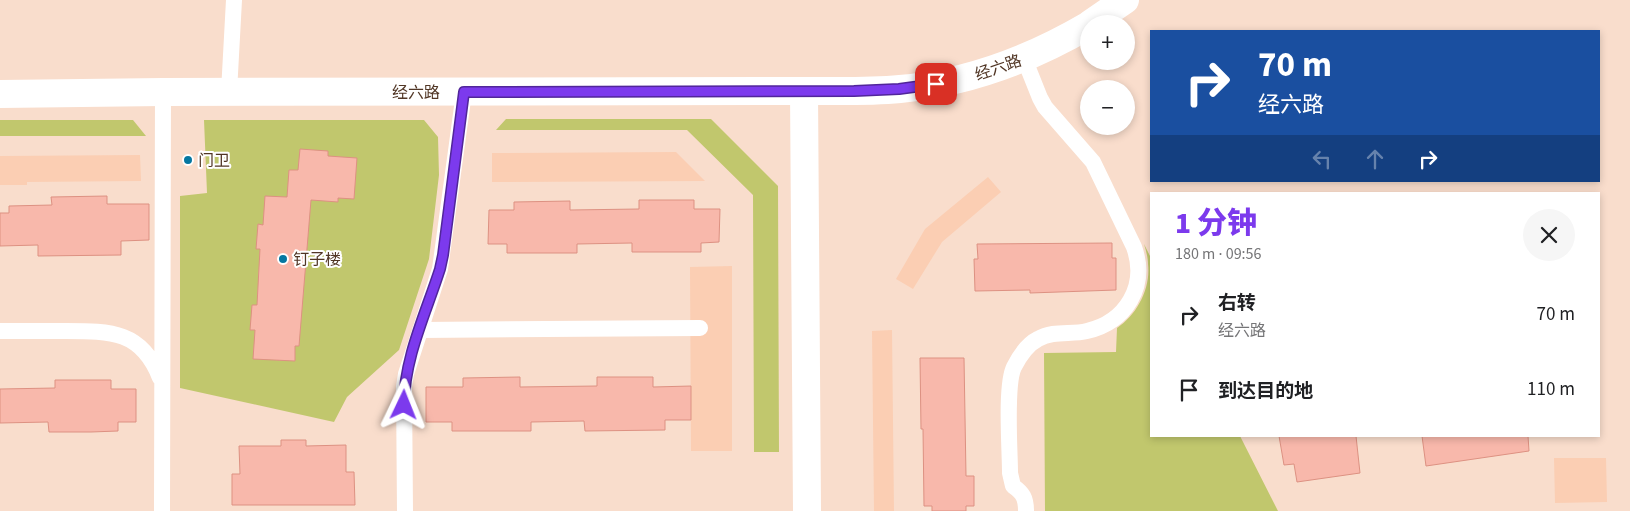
<!DOCTYPE html>
<html lang="zh">
<meta charset="utf-8">
<style>
body{margin:0;font-family:"Source Sans 3","Noto Sans SC",sans-serif;background:#f6f6f6;color:#202124;height:100vh;display:flex;flex-direction:column;font-size:19px;white-space:nowrap}
*{box-sizing:border-box;margin:0}
p{font-size:16px;color:#757577}
.icon{flex:none;width:28px;height:28px;fill:none;stroke:currentColor;stroke-width:2;stroke-linecap:round;stroke-linejoin:round}
.map{position:relative;flex:1;overflow:hidden}
.drawer{position:absolute;left:1150px;top:192px;width:450px;height:245px;display:flex;flex-direction:column;background:#fff;border-radius:0px;box-shadow:0 2px 8px #0003}
.drawer>*{flex:none}
.banner{position:absolute;left:1150px;top:30px;width:450px;height:152px;border-radius:0px;box-shadow:0 2px 8px #0003;background:#1a4fa0;color:#fff;overflow:hidden}
.buttons{position:absolute;left:1080px;top:15px;display:grid;gap:10px}
.buttons a{display:grid;place-items:center;width:55px;height:55px;border-radius:50%;background:#fff;box-shadow:0 2px 8px #0003;font-size:25px}
.pin{position:absolute;display:grid;place-items:center;width:42px;height:42px;color:#fff;margin:-21px;border-radius:10px;box-shadow:0 2px 8px #0006}
.me{position:absolute;width:55px;margin:-28px;rotate:2deg;stroke-linejoin:round;filter:drop-shadow(0 0 4px #0008)}
.turn{display:flex;align-items:center;gap:18px;height:105px;padding:0 25px;font-size:22px}
.turn .icon{width:65px;height:65px;stroke-width:2.5}
.turn b{display:block;font-size:35px;line-height:42px}
.lanes{display:flex;align-items:center;height:48px;padding:0 25px;background:#0003;justify-content:center;gap:25px;direction:ltr}
.lanes .off{opacity:.35}
.round{display:grid;place-items:center;flex:none;width:52px;height:52px;border-radius:26px;background:#f6f6f6}
.headline{display:flex;align-items:center;justify-content:space-between;height:85px;padding:0 25px}
h1{font-size:30px;font-weight:800;line-height:38px;color:#7c3aed}
ul{padding:0;list-style:none}
li{display:flex;align-items:center;gap:15px;height:75px;padding:0 25px}
li div{flex:1}
li b{display:block;font-size:19px}
li em{font-style:normal}
.map>svg:first-child{display:block}
</style>
<div class="map">
<svg width="1630" height="511" viewBox="0 0 1630 511">
<rect width="100%" height="100%" fill="#f9ddcc"/>
<path fill="#fbceb3" d="M 676,152 L 705,181 L 492,182 L 492,153 Z
M 140,155 L 141,181 L 27,182 L 27,185 L 0,185 L 0,156 Z
M 988,177 L 1001,192 L 942,242 L 913,289 L 896,279 L 925,229 Z
M 732,266 L 732,451 L 691,451 L 690,267 Z
M 892,330 L 894,511 L 874,511 L 872,331 Z
M 1554,458 L 1606,458 L 1607,502 L 1555,503 Z"/>
<path fill="#c1c76d" d="M 506,119 L 711,119 L 778,186 L 779,452 L 754,452 L 753,195 L 687,130 L 496,130 Z
M 0,120 L 133,120 L 146,136 L 0,136 Z
M 204,120 L 424,120 L 438,137 L 439,175 L 429,259 L 399,350 L 347,397 L 334,422 L 180,388 L 180,196 L 207,193 Z
M 1144,244 L 1151,258 L 1151,436 L 1240,436 L 1278,511 L 1045,511 L 1044,353 L 1116,352 L 1117,328 C 1137,315 1151,288 1148,264 C 1148,257 1146,251 1144,244 Z"/>
<path fill="#f8b8ab" stroke="#dd9182" d="M 300,149 L 328,151 L 328,156 L 357,158 L 354,199 L 338,198 L 338,202 L 311,200 L 299,346 L 295,346 L 295,361 L 253,359 L 255,330 L 250,330 L 252,305 L 257,305 L 260,249 L 256,249 L 258,224 L 263,225 L 265,196 L 287,197 L 289,170 L 298,170 Z
M 107,196 L 107,204 L 149,204 L 149,240 L 121,241 L 121,255 L 38,256 L 38,245 L 0,246 L 0,213 L 9,213 L 9,206 L 52,205 L 51,197 Z
M 639,200 L 694,200 L 694,209 L 720,209 L 719,242 L 701,243 L 701,252 L 632,252 L 632,243 L 577,244 L 577,253 L 507,253 L 507,244 L 488,244 L 489,210 L 514,210 L 514,202 L 570,201 L 570,210 L 639,209 Z
M 1112,243 L 1112,258 L 1116,258 L 1116,290 L 1030,293 L 1030,290 L 975,291 L 974,259 L 978,259 L 977,244 Z
M 920,358 L 964,358 L 966,476 L 974,476 L 974,506 L 966,506 L 966,511 L 932,511 L 932,506 L 924,506 L 923,429 L 921,429 Z
M 520,377 L 520,387 L 597,386 L 597,377 L 653,377 L 653,387 L 691,386 L 691,420 L 665,420 L 665,430 L 585,431 L 584,421 L 531,422 L 531,431 L 452,431 L 452,422 L 426,422 L 426,387 L 463,387 L 463,378 Z
M 55,380 L 111,380 L 111,389 L 136,389 L 136,422 L 118,422 L 118,431 L 91,432 L 49,432 L 48,422 L 0,423 L 0,389 L 55,388 Z
M 1279,436 L 1356,436 L 1360,473 L 1297,482 L 1294,464 L 1284,465 Z
M 1422,436 L 1528,436 L 1529,451 L 1426,466 Z
M 281,440 L 306,440 L 306,446 L 346,445 L 346,472 L 354,472 L 355,505 L 232,505 L 232,474 L 240,474 L 239,446 L 281,446 Z"/>
<g fill="none" stroke-linecap="round" stroke-linejoin="round">
<path stroke="#fff" stroke-width="16" d="M 1024,58 L 1040,98 L 1045,107 L 1093,162 L 1134,247 C 1148,286 1126,322 1087,331 C 1071,335 1054,330 1038,339 C 1028,344 1019,357 1014,367 C 1005,385 1010,450 1010,473 L 1013,486 C 1023,493 1026,498 1026,511
M 229,92 L 234,0
M 420,330 L 700,328
M 0,331 C 22,331 44,331 66,331 C 111,331 142,331 160,378
M 162,511 L 163,92
M 405,511 L 404,387 L 406,374 L 440,269 L 464,92"/>
<path stroke="#fff" stroke-width="28" d="M 1090,24 L 1125,0
M 804,91 L 807,511
M 0,94 L 163,92 L 804,91 C 836,91 868,92 900,89 C 967,83 1031,59 1089,25"/>
</g>
<g fill="none" stroke-linecap="round" stroke-linejoin="round">
<defs>
<path id="route" d="M 404,405 C 404,358 426,313 440,269 L 443,255 L 464,92 L 854,91 L 899,89 L 936,84"/>
</defs>
<use href="#route" stroke="#51269a" stroke-width="12"/>
<use href="#route" stroke="#7c3aed" stroke-width="9"/>
</g>
<g fill="#0577a1" stroke="#fff" stroke-width="2">
<circle cx="188" cy="160" r="5"/>
<circle cx="283" cy="259" r="5"/>
</g>
<g text-anchor="middle" stroke-width="4" stroke-linejoin="round" paint-order="stroke">
<g font-size="16" fill="#513625" stroke="#fff">
<text transform="translate(998 67) rotate(-19)" y="6">经六路</text>
<text x="416" y="98">经六路</text>
</g>
<g font-size="16" fill="#513625" stroke="#fff" text-anchor="start">
<text x="198" y="166">门卫</text>
<text x="293" y="265">钉子楼</text>
</g>
</g>
</svg>
<div class="buttons">
<a>+</a>
<a>−</a>
</div>
<div class="pin" style="left:936px;top:84px;background:#d93025"><svg class="icon" aria-label="arrive" viewBox="0 0 24 24"><path d="M6 21V4h12l-3 4 3 4H6"/></svg></div>
<svg class="me" style="left:404px;top:405px" viewBox="-20 -20 40 40"><path d="M0-17L14 15 0 8-14 15z" fill="#7c3aed" stroke="#fff" stroke-width="4"/></svg>
<div class="banner">
<div class="turn"><svg class="icon" aria-label="right" viewBox="0 0 24 24"><path d="M7 20v-9h11M14 6l5 5-5 5"/></svg><div><b>70 m</b>经六路</div></div>
<div class="lanes"><svg class="icon off" aria-label="left" viewBox="0 0 24 24"><path d="M17 20v-9H6M10 6l-5 5 5 5"/></svg><svg class="icon off" aria-label="ahead" viewBox="0 0 24 24"><path d="M12 20V5M6 11l6-6 6 6"/></svg><svg class="icon" aria-label="right" viewBox="0 0 24 24"><path d="M7 20v-9h11M14 6l5 5-5 5"/></svg></div>
</div>
<section class="drawer">
<div class="headline"><div><h1>1 分钟</h1><p>180 m · 09:56</p></div><a class="round"><svg class="icon" aria-label="close" viewBox="0 0 24 24"><path d="M6 6l12 12M18 6L6 18"/></svg></a></div>
<ul>
<li><svg class="icon" aria-label="right" viewBox="0 0 24 24"><path d="M7 20v-9h11M14 6l5 5-5 5"/></svg><div><b>右转</b><p>经六路</p></div><em>70 m</em></li>
<li><svg class="icon" aria-label="arrive" viewBox="0 0 24 24"><path d="M6 21V4h12l-3 4 3 4H6"/></svg><div><b>到达目的地</b></div><em>110 m</em></li>
</ul>
</section>
</div>
